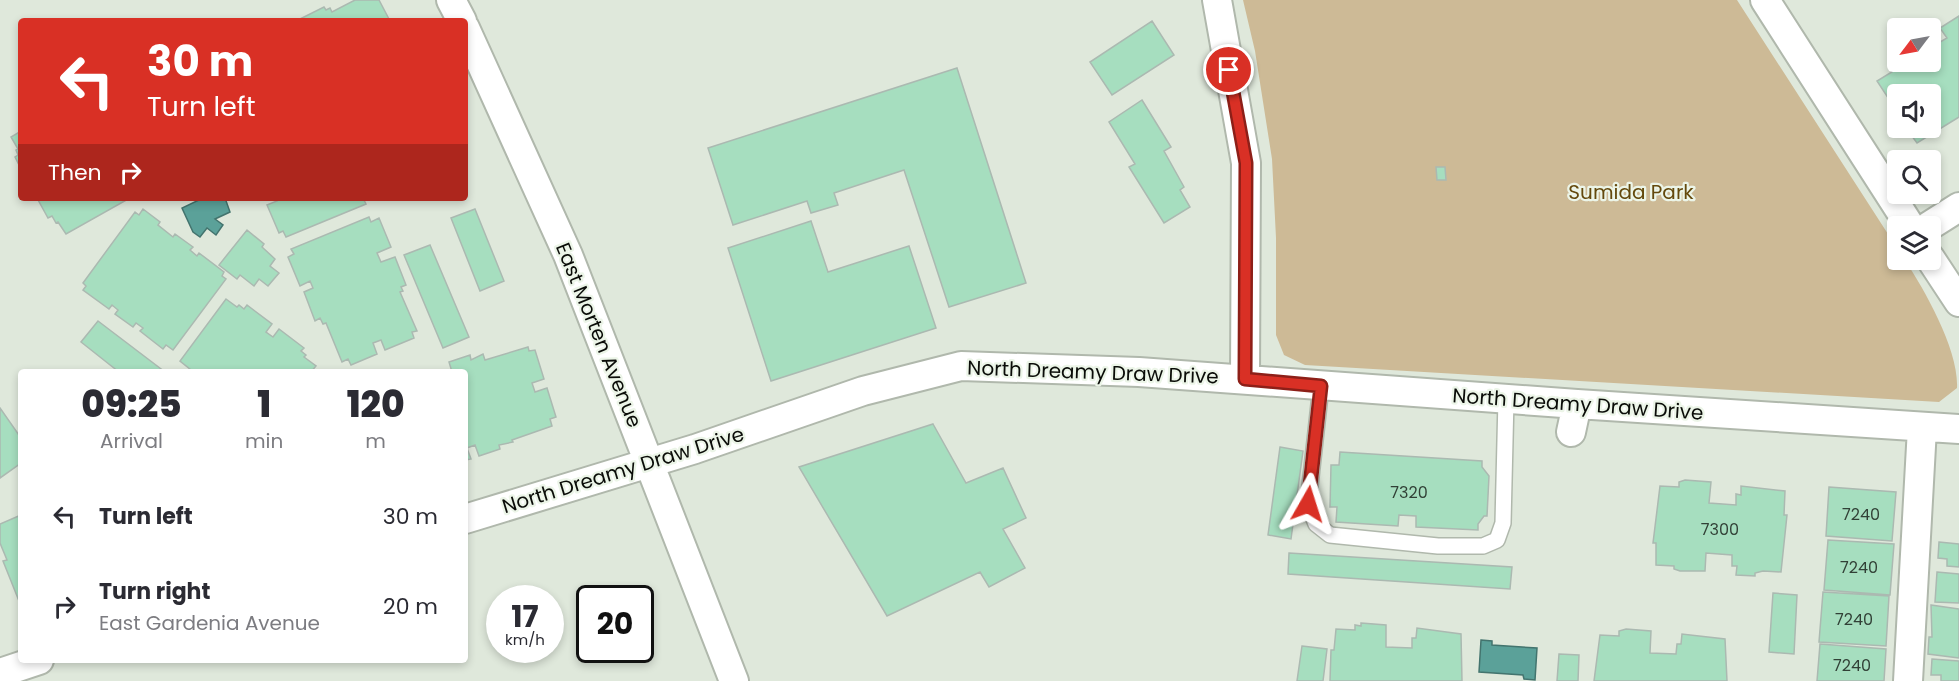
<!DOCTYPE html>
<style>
body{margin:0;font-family:Poppins,sans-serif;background:#f7f7f7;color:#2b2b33;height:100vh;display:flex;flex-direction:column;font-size:22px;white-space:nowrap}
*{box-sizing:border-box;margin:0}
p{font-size:20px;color:#7c7c81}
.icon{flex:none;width:33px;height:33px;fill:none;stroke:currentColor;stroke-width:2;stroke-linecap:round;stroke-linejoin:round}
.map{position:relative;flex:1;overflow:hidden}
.panel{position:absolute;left:18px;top:369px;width:450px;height:294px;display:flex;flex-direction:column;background:#fff;border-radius:6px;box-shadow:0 3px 9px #0003}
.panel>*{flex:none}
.hud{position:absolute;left:18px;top:18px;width:450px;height:183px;border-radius:6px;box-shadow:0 3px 9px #0003;background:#d93025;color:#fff;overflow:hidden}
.needle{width:39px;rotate:238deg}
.fabs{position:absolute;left:1887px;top:18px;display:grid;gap:12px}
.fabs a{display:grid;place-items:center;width:54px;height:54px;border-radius:6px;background:#fff;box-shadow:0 3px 9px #0003;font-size:30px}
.speed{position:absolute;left:486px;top:585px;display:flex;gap:12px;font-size:30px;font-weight:700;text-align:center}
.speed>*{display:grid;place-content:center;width:78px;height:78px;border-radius:50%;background:#fff;box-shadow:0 3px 9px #0003;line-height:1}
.speed small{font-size:15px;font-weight:400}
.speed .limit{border:3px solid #111;border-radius:9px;background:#fff;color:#111}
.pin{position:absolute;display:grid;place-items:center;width:51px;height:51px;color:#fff;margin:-26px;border:3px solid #fff;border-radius:50%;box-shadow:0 2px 6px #0007}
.me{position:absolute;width:66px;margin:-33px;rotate:6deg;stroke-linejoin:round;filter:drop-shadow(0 0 4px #0008)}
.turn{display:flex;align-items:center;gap:21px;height:126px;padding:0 30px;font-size:27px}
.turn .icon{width:78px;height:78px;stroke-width:2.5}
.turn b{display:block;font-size:42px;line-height:51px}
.then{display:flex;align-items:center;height:57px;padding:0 30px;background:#0003;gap:12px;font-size:22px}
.eta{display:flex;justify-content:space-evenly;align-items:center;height:102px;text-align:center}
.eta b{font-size:36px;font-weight:800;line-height:42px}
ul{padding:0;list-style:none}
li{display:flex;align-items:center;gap:18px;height:90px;padding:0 30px}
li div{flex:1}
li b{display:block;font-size:22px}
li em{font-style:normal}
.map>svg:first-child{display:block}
</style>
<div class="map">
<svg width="1959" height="681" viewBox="0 0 1959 681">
<rect width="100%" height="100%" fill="#dfe8db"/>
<path fill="#cdba96" d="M 1243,0 L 1737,0 L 1897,248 L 1898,260 L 1905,260 C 1925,291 1959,350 1957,388 L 1939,402 L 1305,365 L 1284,355 L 1276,335 L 1276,238 L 1272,159 L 1255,51 Z"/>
<path fill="#5ba199" stroke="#43746e" stroke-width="1.5" d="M 203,198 L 225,198 L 230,212 L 215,219 L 223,225 L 216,235 L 207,228 L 200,237 L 193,232 L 182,208 Z
M 1481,640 L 1492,641 L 1492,645 L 1537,648 L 1535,680 L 1524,679 L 1523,675 L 1479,672 Z"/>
<path fill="#a6debf" stroke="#abb9b1" stroke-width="1.5" d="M 355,0 L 379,0 L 390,21 L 296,21 L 324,7 L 326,10 L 330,8 L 332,12 Z
M 1959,16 L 1959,117 L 1917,143 L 1906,128 L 1930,128 L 1930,94 L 1898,94 L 1898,113 L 1877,81 L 1908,62 L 1930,62 L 1930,48 L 1947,38 L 1940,28 Z
M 1152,21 L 1174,55 L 1112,95 L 1090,62 Z
M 957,68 L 1026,283 L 949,307 L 904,170 L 834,193 L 838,205 L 811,213 L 807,201 L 733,225 L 708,148 Z
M 1142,100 L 1171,147 L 1164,151 L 1184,187 L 1180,190 L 1190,207 L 1164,223 L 1129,167 L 1135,164 L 1109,122 Z
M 21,131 L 21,169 L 15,157 L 18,155 L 16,150 L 18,149 L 11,137 Z
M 1436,167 L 1445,167 L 1446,180 L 1437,180 Z
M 37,198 L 130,198 L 66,234 L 58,222 L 56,223 L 52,216 L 48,218 Z
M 275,198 L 368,198 L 364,200 L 366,204 L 286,237 L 283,231 L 279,233 L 267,205 L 277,201 Z
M 143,209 L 160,222 L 158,225 L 173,237 L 175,234 L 193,247 L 190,250 L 197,256 L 199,253 L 224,272 L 222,276 L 226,279 L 173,350 L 166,345 L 163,349 L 140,331 L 143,328 L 136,323 L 133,327 L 115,314 L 118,310 L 112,305 L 109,309 L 83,290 L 86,286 L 83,283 L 135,212 L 139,215 Z
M 475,209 L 504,281 L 480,291 L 451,218 Z
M 369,217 L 371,222 L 379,218 L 391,247 L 377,253 L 381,262 L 395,257 L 406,285 L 401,287 L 403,291 L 400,292 L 417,331 L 412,332 L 414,338 L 385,350 L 381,340 L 373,343 L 377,354 L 351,365 L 348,359 L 342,362 L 326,323 L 323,324 L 320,318 L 315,321 L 304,292 L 313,288 L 310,281 L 300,286 L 288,257 L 294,254 L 291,249 Z
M 811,221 L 828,272 L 909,246 L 936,328 L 771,381 L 728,248 Z
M 247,230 L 264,244 L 262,247 L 275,259 L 270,266 L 279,273 L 268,286 L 259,279 L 254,286 L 240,275 L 237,279 L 219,265 Z
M 430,245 L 469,337 L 443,348 L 404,255 Z
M 226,299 L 237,307 L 239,305 L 244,309 L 247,305 L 272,324 L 266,332 L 273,337 L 279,329 L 304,348 L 301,351 L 306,355 L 304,357 L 316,366 L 311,372 L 190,372 L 191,370 L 180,361 Z
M 98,321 L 165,372 L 119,372 L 81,342 Z
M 528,347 L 529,351 L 535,350 L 544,379 L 532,383 L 535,392 L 547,388 L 556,417 L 550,419 L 552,426 L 512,440 L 513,442 L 499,445 L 500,449 L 479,456 L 475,445 L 467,448 L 471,459 L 465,460 L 465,372 L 452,372 L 449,362 L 470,355 L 471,360 L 483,354 L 485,360 Z
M 0,408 L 21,438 L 21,463 L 0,478 Z
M 933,424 L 966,483 L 1003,468 L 1026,518 L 1003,529 L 1025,568 L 989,587 L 980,572 L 887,616 L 799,467 Z
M 1280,447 L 1303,451 L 1291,539 L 1268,535 Z
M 1340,452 L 1482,461 L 1482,467 L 1489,476 L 1487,516 L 1484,516 L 1478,524 L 1478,530 L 1416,527 L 1416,516 L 1399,515 L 1398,526 L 1336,522 L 1337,507 L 1330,507 L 1331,465 L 1339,465 Z
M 1685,480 L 1711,482 L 1709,503 L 1736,505 L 1736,494 L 1741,495 L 1741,486 L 1785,491 L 1784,515 L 1787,515 L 1781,572 L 1763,571 L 1755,573 L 1755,576 L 1736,575 L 1737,566 L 1732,566 L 1732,555 L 1706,553 L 1705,571 L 1680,571 L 1674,569 L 1674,566 L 1656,565 L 1656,543 L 1653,543 L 1660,486 L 1679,487 L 1679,482 Z
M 1829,487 L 1896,492 L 1892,541 L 1826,536 Z
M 21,515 L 21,601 L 19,601 L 3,561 L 7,560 L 0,543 L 0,524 Z
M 1828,540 L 1894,544 L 1890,595 L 1824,590 Z
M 1939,542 L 1959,544 L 1959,567 L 1947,566 L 1947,559 L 1938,558 Z
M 1289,553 L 1512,567 L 1510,589 L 1288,574 Z
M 1937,572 L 1959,574 L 1959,603 L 1935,602 Z
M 1823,592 L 1889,596 L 1886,646 L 1819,642 Z
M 1773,593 L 1797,595 L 1794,654 L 1769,652 Z
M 1931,605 L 1959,609 L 1959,658 L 1928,654 L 1929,637 L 1932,637 Z
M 1361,623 L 1386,625 L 1386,647 L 1412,648 L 1412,638 L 1416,638 L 1417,628 L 1461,634 L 1462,681 L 1330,681 L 1331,650 L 1334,650 L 1336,629 L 1355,630 L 1355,625 L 1361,626 Z
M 1626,629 L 1651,631 L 1650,653 L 1676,654 L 1677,644 L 1681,644 L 1682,634 L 1725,639 L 1727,681 L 1594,681 L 1600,635 L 1619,636 L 1619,631 Z
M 1820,644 L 1886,649 L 1884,681 L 1817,681 Z
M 1302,646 L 1327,649 L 1323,681 L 1297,681 Z
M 1559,654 L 1579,655 L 1578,681 L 1557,681 Z
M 1932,659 L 1959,661 L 1959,681 L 1941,681 L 1941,675 L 1931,675 Z"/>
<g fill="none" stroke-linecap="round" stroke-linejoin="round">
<defs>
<path id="service" d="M 1321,386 L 1308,504 L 1316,524 L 1330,535 L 1438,546 L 1483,546 L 1497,540 L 1503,523 L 1506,399"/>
<path id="minor" d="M 451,0 L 462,21
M 1217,0 L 1246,163 L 1245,379
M 1765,0 L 1910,226
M 465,28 L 568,255 L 734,681
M 1929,226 L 1959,207
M 1930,258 L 1959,302
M 1571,432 L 1577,404
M 465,519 L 695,449 L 863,391 L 961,366 L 1139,372 L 1577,404 L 1959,429
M 0,673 L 39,660
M 1908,681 L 1922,428"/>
</defs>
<use href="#service" stroke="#b0b8ac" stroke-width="18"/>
<use href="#minor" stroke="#b0b8ac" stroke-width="32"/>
<use href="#service" stroke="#fff" stroke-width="15"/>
<use href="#minor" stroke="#fff" stroke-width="28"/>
</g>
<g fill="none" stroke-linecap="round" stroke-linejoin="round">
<defs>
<path id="route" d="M 1229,70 L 1246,163 L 1245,379 L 1321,386 L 1308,504"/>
</defs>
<use href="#route" stroke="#8d1f18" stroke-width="15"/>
<use href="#route" stroke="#d93025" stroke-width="10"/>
</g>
<g text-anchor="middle" stroke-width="4.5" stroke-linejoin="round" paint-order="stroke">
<g font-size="16" fill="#314036">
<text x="1409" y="498">7320</text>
<text x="1861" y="520">7240</text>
<text x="1720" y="535">7300</text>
<text x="1859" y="573">7240</text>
<text x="1854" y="625">7240</text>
<text x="1852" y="671">7240</text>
</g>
<g font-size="20" fill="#64490c" stroke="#ecf5e8">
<text x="1631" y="199">Sumida Park</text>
</g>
<g font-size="20" fill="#0a0c08" stroke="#ecf5e8">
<text transform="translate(599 335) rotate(68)" y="7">East Morten Avenue</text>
<text transform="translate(1093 372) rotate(2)" y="7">North Dreamy Draw Drive</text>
<text transform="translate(1578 404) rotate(4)" y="7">North Dreamy Draw Drive</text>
<text transform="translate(623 470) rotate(-17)" y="7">North Dreamy Draw Drive</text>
</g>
</g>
</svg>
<div class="fabs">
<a><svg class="needle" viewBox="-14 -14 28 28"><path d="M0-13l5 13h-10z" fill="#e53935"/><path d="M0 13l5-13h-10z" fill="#7c7c81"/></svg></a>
<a><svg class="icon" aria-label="sound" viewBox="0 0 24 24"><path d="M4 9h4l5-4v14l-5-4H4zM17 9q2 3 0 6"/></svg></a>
<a><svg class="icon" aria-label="search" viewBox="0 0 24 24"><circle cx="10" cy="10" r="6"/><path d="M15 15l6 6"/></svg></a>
<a><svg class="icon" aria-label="layers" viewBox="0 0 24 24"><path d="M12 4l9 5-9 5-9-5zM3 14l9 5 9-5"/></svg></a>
</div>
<div class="speed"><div>17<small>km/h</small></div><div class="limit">20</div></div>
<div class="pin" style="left:1229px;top:70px;background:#d93025"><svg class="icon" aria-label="arrive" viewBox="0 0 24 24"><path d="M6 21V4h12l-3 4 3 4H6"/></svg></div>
<svg class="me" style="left:1308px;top:504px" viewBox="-20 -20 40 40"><path d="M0-17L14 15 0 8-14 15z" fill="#d93025" stroke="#fff" stroke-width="4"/></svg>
<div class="hud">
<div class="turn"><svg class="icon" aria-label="left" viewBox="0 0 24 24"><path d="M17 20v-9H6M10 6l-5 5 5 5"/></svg><div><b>30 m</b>Turn left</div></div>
<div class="then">Then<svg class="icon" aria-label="right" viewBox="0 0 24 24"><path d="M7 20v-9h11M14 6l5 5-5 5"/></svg></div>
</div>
<section class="panel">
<div class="eta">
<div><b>09:25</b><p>Arrival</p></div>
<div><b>1</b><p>min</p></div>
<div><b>120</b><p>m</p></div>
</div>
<ul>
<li><svg class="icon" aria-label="left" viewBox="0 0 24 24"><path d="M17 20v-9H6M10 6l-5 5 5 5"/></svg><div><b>Turn left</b></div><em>30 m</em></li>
<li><svg class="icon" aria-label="right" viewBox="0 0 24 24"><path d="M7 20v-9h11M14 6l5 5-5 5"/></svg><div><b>Turn right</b><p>East Gardenia Avenue</p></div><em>20 m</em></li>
</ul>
</section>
</div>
